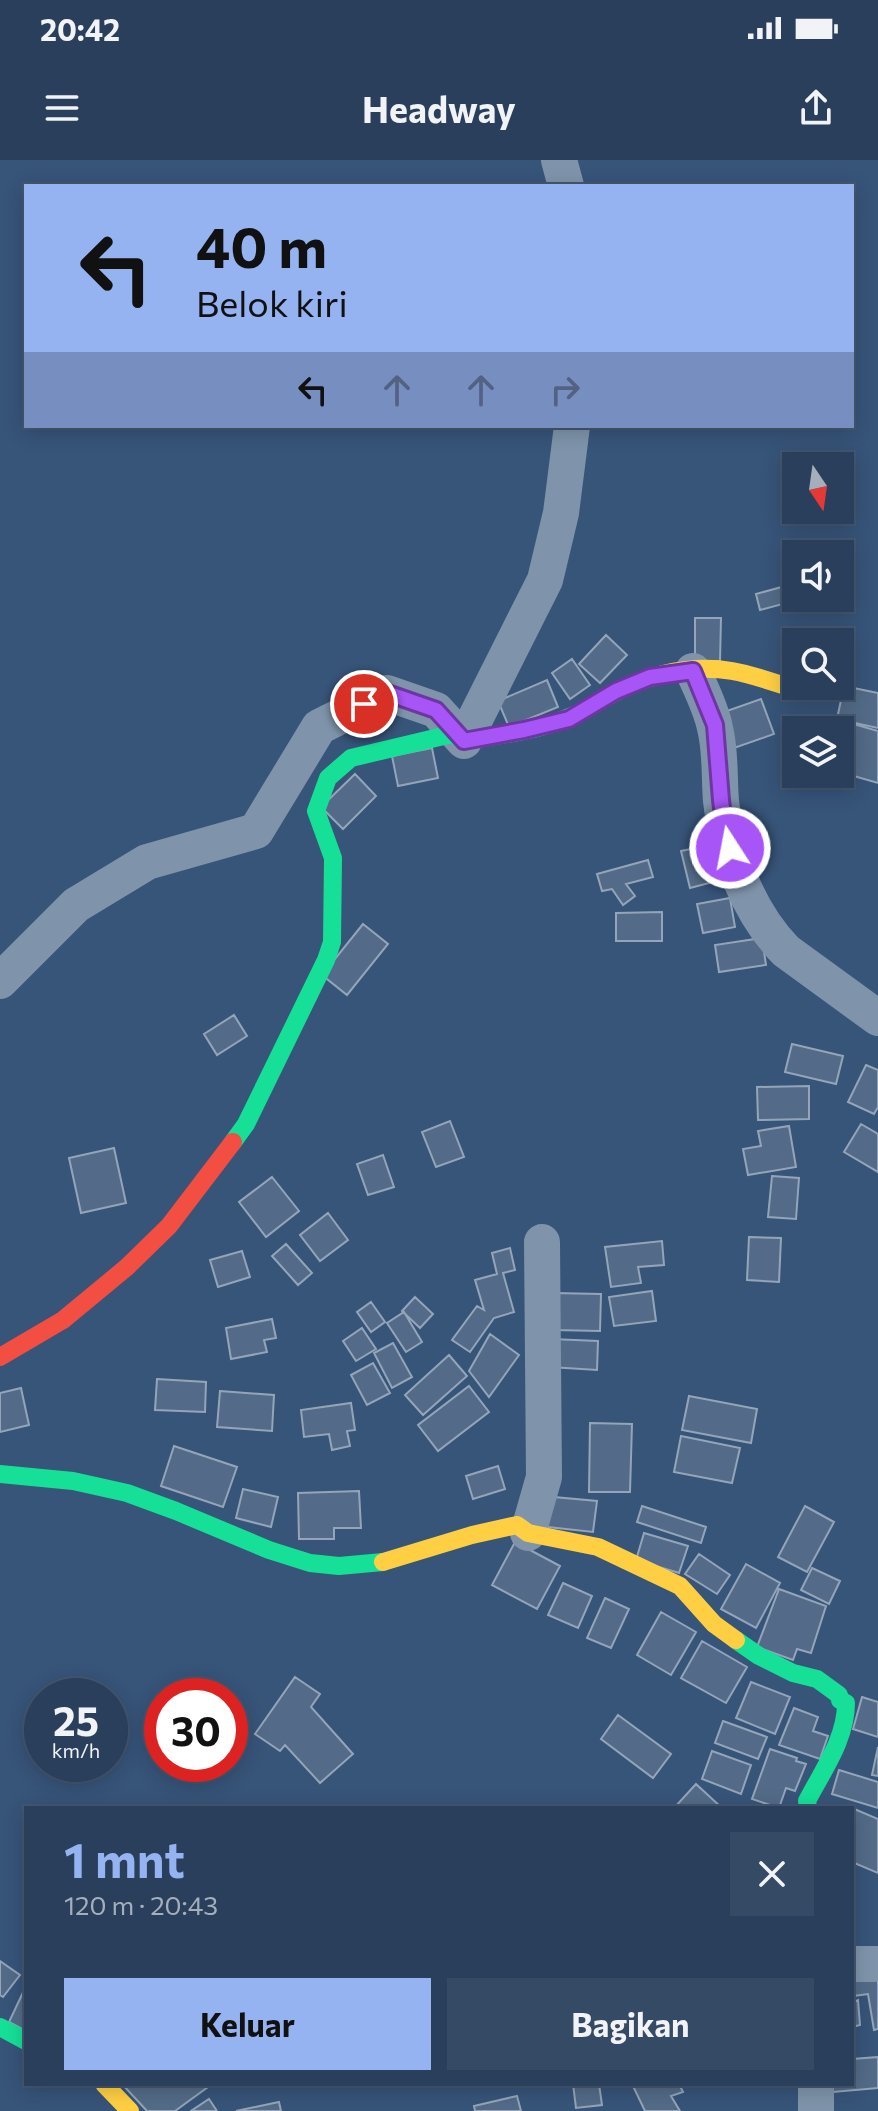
<!DOCTYPE html>
<html lang="id">
<meta charset="utf-8">
<style>
body{margin:0;font-family:Commissioner,sans-serif;background:#354a64;color:#f1f3f6;height:100vh;display:flex;flex-direction:column;font-size:30px;white-space:nowrap}
*{box-sizing:border-box;margin:0}
p{font-size:26px;color:#a5afbb}
.icon{flex:none;width:44px;height:44px;fill:none;stroke:currentColor;stroke-width:2;stroke-linecap:round;stroke-linejoin:round}
.map{position:relative;flex:1;overflow:hidden}
.drawer{position:absolute;left:24px;top:1646px;width:830px;height:280px;display:flex;flex-direction:column;background:#293f5b;border-radius:0px;box-shadow:0 4px 20px #0003,0 0 0 2px #455871}
.drawer>*{flex:none}
.top-card{position:absolute;left:24px;top:24px;width:830px;height:244px;border-radius:0px;box-shadow:0 4px 20px #0003,0 0 0 2px #455871;background:#95b2f1;color:#111;overflow:hidden}
.needle{width:52px;rotate:167deg}
.tools{position:absolute;left:782px;top:292px;display:grid;gap:16px}
.tools a{display:grid;place-items:center;width:72px;height:72px;border-radius:0px;background:#293f5b;box-shadow:0 4px 20px #0003,0 0 0 2px #455871;font-size:40px}
.speed{position:absolute;left:24px;top:1518px;display:flex;gap:16px;font-size:40px;font-weight:700;text-align:center}
.speed>*{display:grid;place-content:center;width:104px;height:104px;border-radius:50%;background:#293f5b;box-shadow:0 4px 20px #0003,0 0 0 2px #455871;line-height:1}
.speed small{font-size:20px;font-weight:400}
.speed .limit{border:12px solid #d22;background:#fff;color:#111}
.pin{position:absolute;display:grid;place-items:center;width:68px;height:68px;color:#fff;margin:-34px;border:4px solid #fff;border-radius:50%;box-shadow:0 2px 8px #0007}
.me{position:absolute;width:88px;margin:-44px;rotate:349deg;stroke-linejoin:round;filter:drop-shadow(0 0 6px #0008)}
.turn{display:flex;align-items:center;gap:28px;height:168px;padding:0 40px;font-size:36px}
.turn .icon{width:104px;height:104px;stroke-width:2.5}
.turn b{display:block;font-size:56px;line-height:68px}
.lanes{display:flex;align-items:center;height:76px;padding:0 40px;background:#0003;justify-content:center;gap:40px;direction:ltr}
.lanes .off{opacity:.35}
.round{display:grid;place-items:center;flex:none;width:84px;height:84px;border-radius:0px;background:#354a64}
.summary{display:flex;align-items:center;justify-content:space-between;height:136px;padding:0 40px}
h1{font-size:48px;font-weight:700;line-height:60px;color:#95b2f1}
.action{display:flex;gap:16px;margin-top:auto;padding:16px 40px}
.action a{flex:1;height:92px;border-radius:0px;background:#95b2f1;color:#111;font-size:32px;font-weight:700;line-height:92px;text-align:center}
.action a+a{background:#354a64;color:#f1f3f6}
.status{display:flex;justify-content:space-between;align-items:center;height:56px;padding:0 40px;background:#293f5b;direction:ltr}
.status svg{height:22px;fill:currentColor}
header{display:flex;justify-content:space-between;align-items:center;height:104px;padding:0 40px;background:#293f5b;font-size:36px;font-weight:700}
.map>svg:first-child{display:block}
</style>
<div class="status"><b>20:42</b><svg viewBox="0 0 49 12"><path d="M0 12V9h3v3zM5 12V6h3v6zM10 12V3h3v9zM15 12V0h3v12zM26 1h20v11H26zM47 4h2v5h-2z"/></svg></div>
<header><svg class="icon" aria-label="menu" viewBox="0 0 24 24"><path d="M4 6h16M4 12h16M4 18h16"/></svg>Headway<svg class="icon" aria-label="share" viewBox="0 0 24 24"><path d="M12 15V3M7 8l5-5 5 5M5 13v7h14v-7"/></svg></header>
<div class="map">
<svg width="878" height="1951" viewBox="0 0 878 1951">
<rect width="100%" height="100%" fill="#375479"/>
<path fill="#536b88" stroke="#94a5b9" stroke-width="2" d="M 796,423 L 796,438 L 805,438 L 760,450 L 756,434 Z
M 695,458 L 721,458 L 720,501 L 695,501 Z
M 606,475 L 627,495 L 600,523 L 579,504 Z
M 572,499 L 590,525 L 570,539 L 552,513 Z
M 547,520 L 558,547 L 509,567 L 498,541 Z
M 844,526 L 878,533 L 878,568 L 837,559 Z
M 761,539 L 774,574 L 734,588 L 721,553 Z
M 843,561 L 878,571 L 878,623 L 847,614 L 855,588 L 840,584 L 840,570 Z
M 432,588 L 438,618 L 398,626 L 392,596 Z
M 355,614 L 376,636 L 343,669 L 321,647 Z
M 705,686 L 713,722 L 690,728 L 681,691 Z
M 648,700 L 653,717 L 626,724 L 635,736 L 623,745 L 612,729 L 602,731 L 597,714 Z
M 730,738 L 735,767 L 703,773 L 697,744 Z
M 662,752 L 662,781 L 616,781 L 616,753 Z
M 363,764 L 388,784 L 347,835 L 322,815 Z
M 762,778 L 766,805 L 719,812 L 715,785 Z
M 234,855 L 247,876 L 217,895 L 204,874 Z
M 792,884 L 843,896 L 836,924 L 785,912 Z
M 866,905 L 878,910 L 878,947 L 874,954 L 848,942 Z
M 809,926 L 809,959 L 758,960 L 757,927 Z
M 450,961 L 464,997 L 436,1007 L 422,972 Z
M 861,964 L 878,974 L 878,1012 L 844,992 Z
M 789,966 L 796,1007 L 748,1015 L 743,989 L 761,986 L 758,971 Z
M 114,988 L 126,1043 L 81,1053 L 69,998 Z
M 383,995 L 394,1027 L 368,1035 L 357,1004 Z
M 772,1016 L 799,1018 L 796,1059 L 768,1057 Z
M 272,1017 L 299,1051 L 266,1077 L 239,1042 Z
M 328,1053 L 348,1080 L 320,1101 L 300,1075 Z
M 749,1077 L 781,1078 L 779,1122 L 747,1120 Z
M 662,1081 L 664,1105 L 638,1107 L 641,1123 L 611,1127 L 605,1087 Z
M 286,1084 L 312,1113 L 298,1125 L 272,1096 Z
M 510,1088 L 515,1110 L 503,1113 L 514,1152 L 494,1158 L 470,1192 L 452,1180 L 477,1146 L 484,1150 L 475,1120 L 497,1114 L 492,1093 Z
M 242,1091 L 250,1117 L 218,1127 L 210,1100 Z
M 652,1131 L 656,1161 L 614,1166 L 609,1137 Z
M 554,1133 L 601,1134 L 600,1171 L 554,1170 Z
M 415,1137 L 433,1154 L 420,1168 L 402,1151 Z
M 371,1142 L 385,1162 L 371,1172 L 357,1152 Z
M 404,1152 L 422,1182 L 406,1192 L 387,1163 Z
M 272,1159 L 276,1178 L 264,1180 L 267,1192 L 231,1199 L 226,1168 Z
M 362,1168 L 376,1189 L 356,1201 L 343,1181 Z
M 490,1174 L 519,1195 L 489,1237 L 469,1211 Z
M 551,1179 L 598,1181 L 597,1210 L 550,1207 Z
M 393,1183 L 412,1217 L 392,1228 L 374,1193 Z
M 449,1195 L 467,1216 L 423,1255 L 405,1235 Z
M 373,1203 L 390,1233 L 367,1245 L 351,1215 Z
M 157,1219 L 206,1222 L 205,1252 L 155,1250 Z
M 469,1226 L 489,1252 L 438,1291 L 418,1265 Z
M 21,1228 L 29,1265 L 0,1272 L 0,1233 Z
M 220,1231 L 274,1235 L 272,1271 L 217,1267 Z
M 689,1236 L 757,1249 L 751,1283 L 682,1270 Z
M 351,1243 L 355,1270 L 347,1271 L 350,1286 L 332,1290 L 329,1274 L 304,1277 L 301,1250 Z
M 590,1263 L 632,1264 L 630,1332 L 589,1332 Z
M 681,1276 L 740,1288 L 732,1323 L 674,1312 Z
M 174,1286 L 237,1307 L 223,1347 L 161,1326 Z
M 498,1306 L 505,1329 L 473,1339 L 466,1316 Z
M 243,1329 L 278,1337 L 271,1367 L 236,1358 Z
M 359,1331 L 361,1368 L 334,1368 L 334,1379 L 299,1379 L 298,1333 Z
M 543,1336 L 597,1341 L 593,1372 L 539,1366 Z
M 642,1346 L 706,1367 L 701,1383 L 637,1362 Z
M 805,1346 L 834,1362 L 807,1412 L 778,1397 Z
M 644,1373 L 688,1386 L 679,1413 L 636,1400 Z
M 515,1382 L 560,1406 L 537,1449 L 492,1425 Z
M 699,1394 L 730,1415 L 717,1434 L 685,1414 Z
M 746,1404 L 780,1423 L 756,1468 L 721,1449 Z
M 812,1408 L 840,1421 L 829,1444 L 801,1430 Z
M 563,1423 L 592,1436 L 578,1468 L 548,1455 Z
M 779,1429 L 826,1446 L 811,1493 L 797,1489 L 793,1500 L 757,1487 Z
M 605,1438 L 629,1449 L 611,1488 L 587,1478 Z
M 661,1452 L 696,1472 L 671,1515 L 637,1495 Z
M 702,1481 L 747,1507 L 726,1543 L 681,1518 Z
M 295,1517 L 320,1534 L 311,1547 L 353,1594 L 320,1623 L 285,1585 L 280,1591 L 255,1574 Z
M 751,1522 L 790,1537 L 775,1574 L 736,1558 Z
M 862,1537 L 878,1542 L 878,1577 L 853,1569 Z
M 794,1548 L 818,1557 L 813,1571 L 828,1576 L 820,1599 L 779,1585 Z
M 618,1555 L 671,1594 L 653,1618 L 601,1579 Z
M 723,1561 L 767,1577 L 758,1599 L 715,1583 Z
M 878,1587 L 878,1616 L 872,1615 Z
M 770,1589 L 797,1598 L 796,1601 L 806,1604 L 795,1631 L 786,1628 L 779,1648 L 752,1639 Z
M 712,1591 L 751,1605 L 741,1634 L 702,1619 Z
M 839,1610 L 878,1622 L 878,1648 L 832,1634 Z
M 696,1624 L 722,1648 L 674,1648 Z
M 852,1648 L 878,1659 L 878,1713 L 852,1702 Z
M 0,1801 L 20,1815 L 3,1837 L 0,1835 Z
M 878,1811 L 878,1869 L 874,1870 L 868,1834 L 853,1836 L 852,1820 Z
M 26,1826 L 26,1871 L 9,1862 Z
M 858,1840 L 860,1865 L 852,1867 L 852,1843 Z
M 878,1897 L 878,1928 L 822,1933 L 821,1924 L 852,1924 L 852,1899 Z
M 122,1924 L 206,1924 L 208,1927 L 175,1951 L 147,1951 Z
M 573,1924 L 599,1924 L 602,1945 L 576,1948 Z
M 632,1924 L 679,1924 L 683,1932 L 671,1936 L 680,1951 L 645,1951 Z
M 517,1936 L 521,1951 L 475,1951 L 474,1946 Z
M 209,1939 L 217,1951 L 191,1951 Z
M 279,1942 L 281,1951 L 236,1951 Z"/>
<g fill="none" stroke-linecap="round" stroke-linejoin="round">
<path stroke="#7f94ab" stroke-width="36" d="M 559,0 L 566,26
M 693,511 C 701,529 711,548 715,568 C 721,592 719,617 721,641 C 726,694 748,752 786,791 L 878,858
M 0,821 L 76,745 L 147,702 L 256,671 L 319,567 L 387,533 L 436,550 L 464,581 L 545,420 L 561,353 L 572,266
M 528,1373 L 544,1317 L 542,1082
M 852,1804 L 878,1804
M 816,1951 L 816,1924"/>
<path stroke="#16e098" stroke-width="18" d="M 233,982 L 246,964 L 326,800 L 332,782 L 333,698 L 316,651 L 328,618 L 351,598 L 452,574 L 464,581 C 513,573 557,569 600,541
M 0,1314 L 73,1321 L 127,1333 L 176,1351 L 269,1390 L 310,1403 L 339,1406 L 383,1402
M 736,1480 L 759,1496 L 793,1513 L 817,1519 L 839,1535 L 840,1540 L 846,1543 C 846,1579 823,1610 807,1641 L 808,1648
M 0,1867 L 26,1881"/>
<path stroke="#ffcf43" stroke-width="18" d="M 600,541 C 638,517 687,503 732,511 C 756,515 780,525 804,532
M 383,1402 L 472,1375 L 517,1365 L 528,1373 L 598,1387 L 680,1426 L 714,1464 L 736,1480
M 104,1924 L 130,1951"/>
<path stroke="#f24e42" stroke-width="18" d="M 0,1197 L 63,1160 L 127,1107 L 169,1066 L 233,982"/>
</g>
<g fill="none" stroke-linecap="round" stroke-linejoin="round">
<defs>
<path id="route" d="M 364,544 L 387,533 L 436,550 L 464,581 L 524,570 L 569,559 L 616,531 L 650,517 L 693,511 L 715,565 L 721,640 L 724,664 L 730,688"/>
</defs>
<use href="#route" stroke="#6d37a1" stroke-width="20"/>
<use href="#route" stroke="#a855f7" stroke-width="14"/>
</g>
</svg>
<div class="tools">
<a><svg class="needle" viewBox="-14 -14 28 28"><path d="M0-13l5 13h-10z" fill="#e53935"/><path d="M0 13l5-13h-10z" fill="#a5afbb"/></svg></a>
<a><svg class="icon" aria-label="sound" viewBox="0 0 24 24"><path d="M4 9h4l5-4v14l-5-4H4zM17 9q2 3 0 6"/></svg></a>
<a><svg class="icon" aria-label="search" viewBox="0 0 24 24"><circle cx="10" cy="10" r="6"/><path d="M15 15l6 6"/></svg></a>
<a><svg class="icon" aria-label="layers" viewBox="0 0 24 24"><path d="M12 4l9 5-9 5-9-5zM3 14l9 5 9-5"/></svg></a>
</div>
<div class="speed"><div>25<small>km/h</small></div><div class="limit">30</div></div>
<div class="pin" style="left:364px;top:544px;background:#d93025"><svg class="icon" aria-label="arrive" viewBox="0 0 24 24"><path d="M6 21V4h12l-3 4 3 4H6"/></svg></div>
<svg class="me" style="left:730px;top:688px" viewBox="-20 -20 40 40"><circle r="17" fill="#a855f7" stroke="#fff" stroke-width="3"/><path d="M0-11L8 9 0 5-8 9z" fill="#fff"/></svg>
<div class="top-card">
<div class="turn"><svg class="icon" aria-label="left" viewBox="0 0 24 24"><path d="M17 20v-9H6M10 6l-5 5 5 5"/></svg><div><b>40 m</b>Belok kiri</div></div>
<div class="lanes"><svg class="icon" aria-label="left" viewBox="0 0 24 24"><path d="M17 20v-9H6M10 6l-5 5 5 5"/></svg><svg class="icon off" aria-label="ahead" viewBox="0 0 24 24"><path d="M12 20V5M6 11l6-6 6 6"/></svg><svg class="icon off" aria-label="ahead" viewBox="0 0 24 24"><path d="M12 20V5M6 11l6-6 6 6"/></svg><svg class="icon off" aria-label="right" viewBox="0 0 24 24"><path d="M7 20v-9h11M14 6l5 5-5 5"/></svg></div>
</div>
<section class="drawer">
<div class="summary"><div><h1>1 mnt</h1><p>120 m · 20:43</p></div><a class="round"><svg class="icon" aria-label="close" viewBox="0 0 24 24"><path d="M6 6l12 12M18 6L6 18"/></svg></a></div>
<div class="action"><a>Keluar</a><a>Bagikan</a></div>
</section>
</div>
